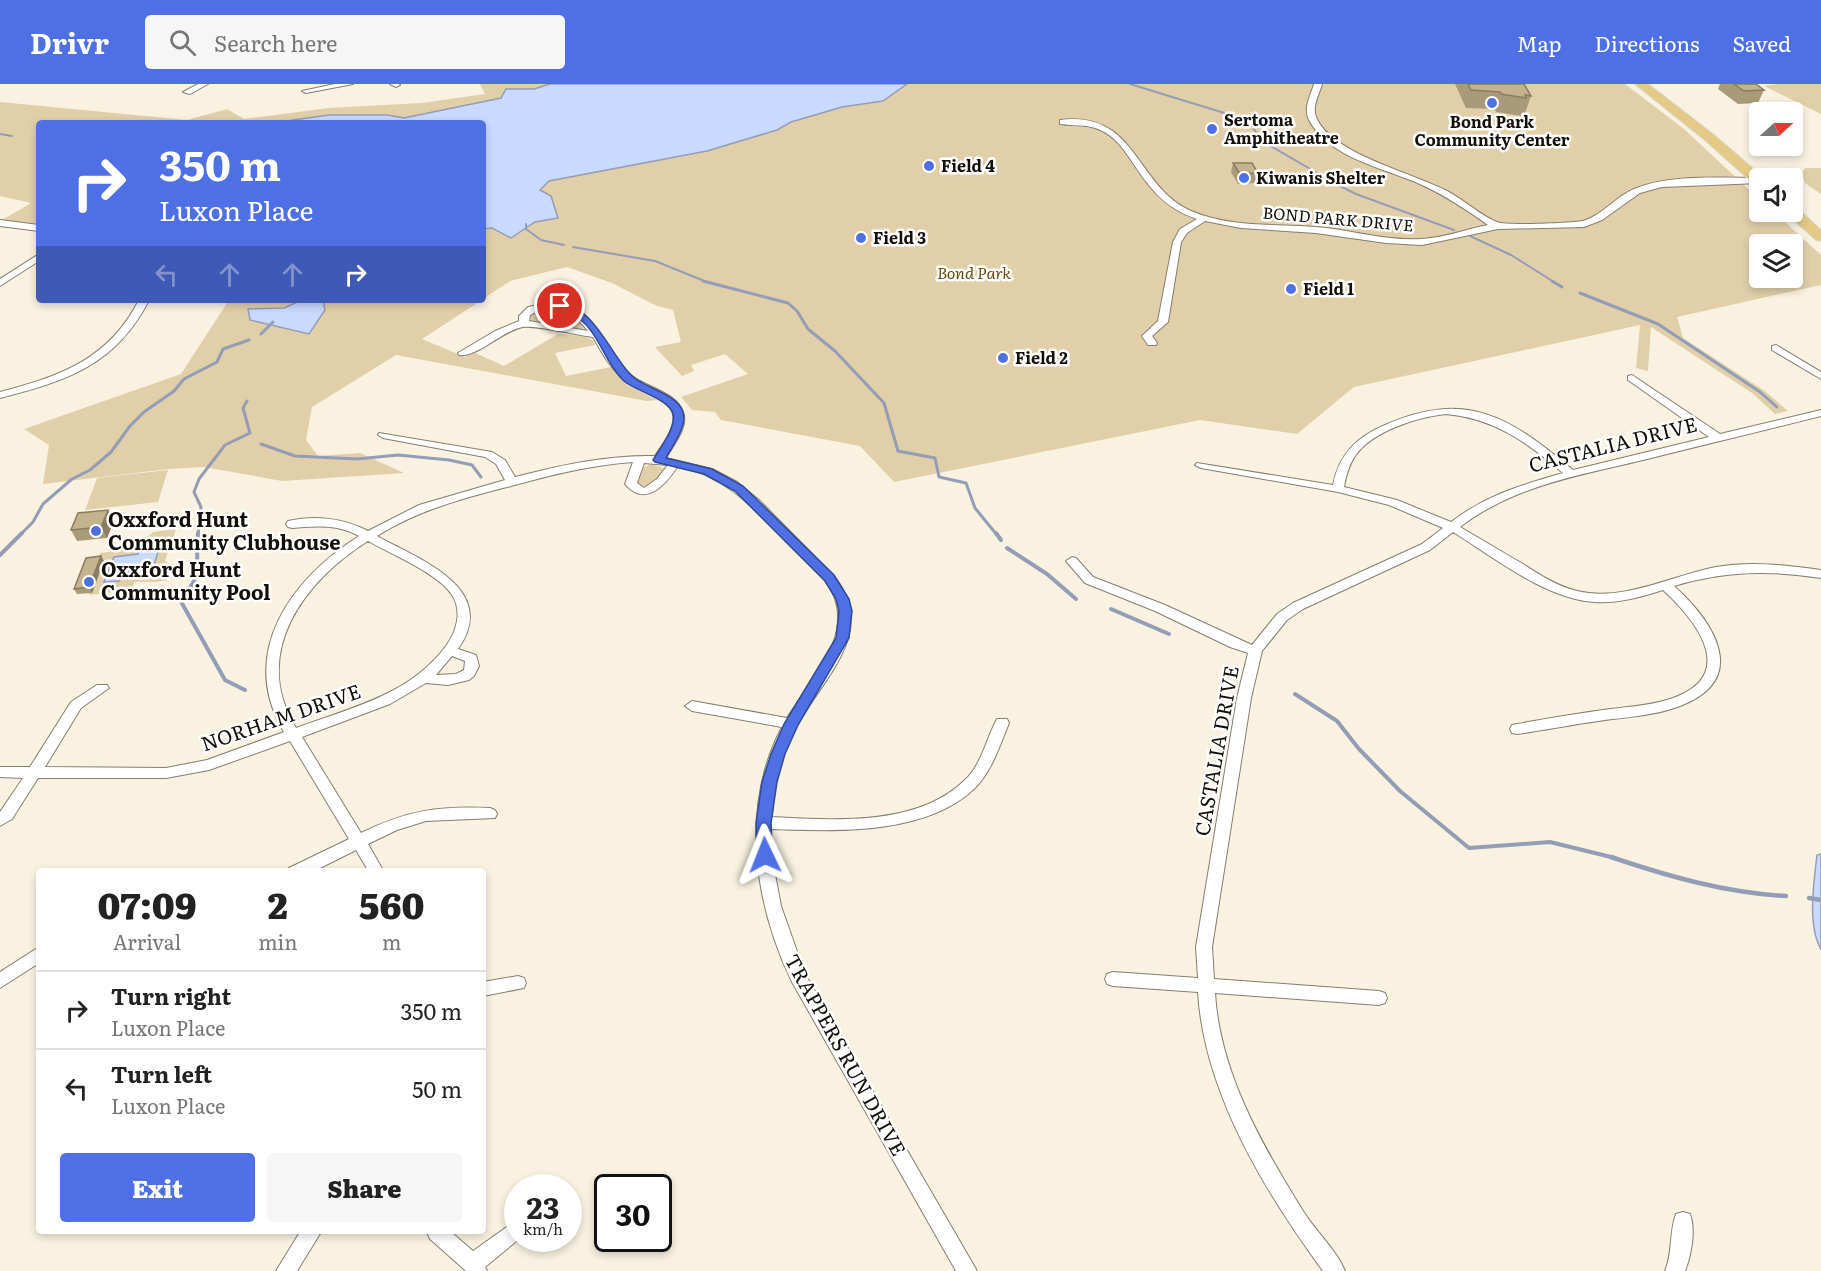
<!DOCTYPE html>
<style>
body{margin:0;font-family:Literata,serif;background:#f6f6f6;color:#222;height:100vh;display:flex;flex-direction:column;font-size:22px;white-space:nowrap}
*{box-sizing:border-box;margin:0}
p{font-size:20px;color:#767676}
.icon{flex:none;width:33px;height:33px;fill:none;stroke:currentColor;stroke-width:2;stroke-linecap:round;stroke-linejoin:round}
.map{position:relative;flex:1;overflow:hidden}
.drawer{position:absolute;left:36px;top:784px;width:450px;height:366px;display:flex;flex-direction:column;background:#fff;border-radius:6px;box-shadow:0 3px 9px #0003}
.drawer>*{flex:none}
.guide{position:absolute;left:36px;top:36px;width:450px;height:183px;border-radius:6px;box-shadow:0 3px 9px #0003;background:#4e70e4;color:#fff;overflow:hidden}
.needle{width:39px;rotate:69deg}
.controls{position:absolute;left:1749px;top:18px;display:grid;gap:12px}
.controls a{display:grid;place-items:center;width:54px;height:54px;border-radius:6px;background:#fff;box-shadow:0 3px 9px #0003;font-size:30px}
.speed{position:absolute;left:504px;top:1090px;display:flex;gap:12px;font-size:30px;font-weight:700;text-align:center}
.speed>*{display:grid;place-content:center;width:78px;height:78px;border-radius:50%;background:#fff;box-shadow:0 3px 9px #0003;line-height:1}
.speed small{font-size:15px;font-weight:400}
.speed .limit{border:3px solid #111;border-radius:9px;background:#fff;color:#111}
.pin{position:absolute;display:grid;place-items:center;width:51px;height:51px;color:#fff;margin:-26px;border:3px solid #fff;border-radius:50%;box-shadow:0 2px 6px #0007}
.me{position:absolute;width:66px;margin:-33px;rotate:358deg;stroke-linejoin:round;filter:drop-shadow(0 0 4px #0008)}
.turn{display:flex;align-items:center;gap:21px;height:126px;padding:0 24px;font-size:27px}
.turn .icon{width:78px;height:78px;stroke-width:2.5}
.turn b{display:block;font-size:42px;line-height:51px}
.lanes{display:flex;align-items:center;height:57px;padding:0 24px;background:#0003;justify-content:center;gap:30px;direction:ltr}
.lanes .off{opacity:.35}
.eta{display:flex;justify-content:space-evenly;align-items:center;height:102px;text-align:center}
.eta b{font-size:36px;font-weight:800;line-height:42px}
.action{display:flex;gap:12px;margin-top:auto;padding:12px 24px}
.action a{flex:1;height:69px;border-radius:6px;background:#4e70e4;color:#fff;font-size:24px;font-weight:800;line-height:69px;text-align:center}
.action a+a{background:#f6f6f6;color:#222}
ul{padding:0;list-style:none}
li{display:flex;align-items:center;gap:18px;height:78px;padding:0 24px;border-top:2px solid #e0e0e0}
li div{flex:1}
li b{display:block;font-size:22px}
li em{font-style:normal}
header{display:flex;align-items:center;gap:36px;box-sizing:border-box;height:84px;padding:0 30px;background:#4e70e4;color:#fff}
header strong{font-size:28px}
nav{display:flex;gap:33px;margin-inline-start:auto;font-size:21px}
.search{width:420px;height:54px;background:#f6f6f6;display:flex;align-items:center;gap:15px;box-sizing:border-box;padding:0 21px;border-radius:6px;color:#767676;font-size:22px}
.map>svg:first-child{display:block}
</style>
<header>
<strong>Drivr</strong>
<div class="search"><svg class="icon" aria-label="search" viewBox="0 0 24 24"><circle cx="10" cy="10" r="6"/><path d="M15 15l6 6"/></svg>Search here</div>
<nav><a>Map</a><a>Directions</a><a>Saved</a></nav>
</header>
<div class="map">
<svg width="1821" height="1187" viewBox="0 0 1821 1187">
<rect width="100%" height="100%" fill="#f9f2e1"/>
<path fill="#e1cfa9" fill-rule="evenodd" d="M 480,0 L 1625,0 L 1684,45 L 1759,115 L 1760,128 L 1774,128 L 1821,171 L 1821,201 L 1677,233 L 1683,254 L 1765,307 L 1788,327 L 1775,330 L 1752,309 L 1651,243 L 1648,287 L 1636,284 L 1640,241 L 1354,303 L 1297,350 L 1200,336 L 894,398 L 860,362 L 721,336 L 715,328 L 692,326 L 681,313 L 748,290 L 725,270 L 691,281 L 694,287 L 682,292 L 655,263 L 681,258 L 673,226 L 657,222 L 612,199 L 567,183 L 510,197 L 483,215 L 483,39 L 39,39 L 39,141 L 2,136 L 31,119 L 0,112 L 0,18 L 187,36 L 227,25 L 244,35 L 328,24 L 422,19 L 485,10 ZM 1760,160 L 1792,160 L 1792,194 L 1760,194 Z
M 1777,0 L 1821,0 L 1821,30 L 1764,2 Z
M 1805,84 L 1821,84 L 1821,110 L 1805,99 L 1802,88 Z
M 229,216 L 482,216 L 422,255 L 465,273 L 473,268 L 504,282 L 558,250 L 584,252 L 593,256 L 595,261 L 555,269 L 566,292 L 611,283 L 627,301 L 657,316 L 647,317 L 396,271 L 312,323 L 306,356 L 318,372 L 360,369 L 404,389 L 282,397 L 204,383 L 169,385 L 43,400 L 49,361 L 24,345 L 181,290 Z
M 545,225 C 558,225 581,233 586,246 L 569,244 L 573,239 L 547,235 L 542,239 L 531,237 L 530,231 Z
M 651,380 L 666,385 C 659,395 649,410 636,397 L 644,383 Z
M 168,386 L 158,418 L 85,426 L 97,394 Z
M 176,445 L 165,477 L 169,480 L 180,481 C 174,504 148,496 134,498 L 132,506 L 89,511 L 100,469 L 117,467 L 125,459 L 144,456 L 153,448 Z"/>
<path fill="#cad9ff" stroke="#939db6" stroke-width="1.5" d="M 550,0 L 907,0 L 883,17 L 842,23 L 791,38 L 777,46 L 707,67 L 549,97 L 540,106 L 551,112 L 558,134 L 535,138 L 511,154 L 492,144 L 483,145 L 483,39 L 272,39 L 329,31 L 387,31 L 404,34 L 501,14 L 506,5 L 534,5 Z
M 302,216 L 323,216 L 325,226 L 309,250 L 250,236 L 248,225 L 284,224 Z
M 161,459 L 153,484 L 123,488 L 119,497 L 104,498 L 114,473 L 138,470 L 141,461 Z
M 1821,770 L 1821,865 C 1807,842 1814,797 1817,771 Z"/>
<g fill="none" stroke-linecap="round" stroke-linejoin="round">
<path stroke="#939db6" stroke-width="2" d="M 1130,0 L 1244,35 L 1250,39 L 1262,57 L 1336,100 L 1356,110 L 1454,146
M 0,50 L 12,52
M 526,140 L 526,145 L 541,156 L 564,161
M 1470,152 L 1511,171 L 1554,198
M 573,163 L 655,177 L 707,198"/>
<path stroke="#939db6" stroke-width="3" d="M 703,197 L 788,219 L 797,227 L 808,245 L 835,267 L 884,319 L 898,367 L 935,374 L 939,393 L 966,399 L 975,424 L 997,451
M 1552,197 L 1562,203
M 1580,209 L 1658,240 L 1760,308 L 1777,323
M 261,250 L 273,238
M 261,360 L 295,372 L 357,375 L 398,371 L 449,376 L 472,381 L 481,393
M 20,451 L 33,438 L 43,420 L 72,395 L 90,386 L 111,368 L 130,342 L 144,328 L 174,307 L 184,295 L 217,278 L 223,265 L 249,256
M 198,451 L 201,423 L 194,408 L 199,395 L 225,361 L 250,349 L 243,324 L 247,317"/>
<path stroke="#939db6" stroke-width="4" d="M 198,449 C 194,477 206,494 179,514 L 225,596 L 245,606
M 996,449 L 1001,456
M 1007,464 L 1047,490 L 1076,515
M 0,471 L 22,449
M 1111,525 L 1169,550
M 1295,610 L 1337,637 L 1359,665 L 1400,707 L 1469,764 L 1550,758 L 1615,774"/>
<path stroke="#939db6" stroke-width="4.5" d="M 1611,773 C 1667,792 1726,809 1786,812
M 1809,814 L 1821,816"/>
<defs>
<path id="minor" d="M 198,0 L 208,0 L 190,10 L 183,8 Z
M 335,0 L 353,0 L 306,9 L 302,7 Z
M 390,0 L 399,0 L 400,1 L 396,3 Z
M 1314,0 L 1322,0 C 1319,11 1311,24 1317,35 C 1333,70 1413,89 1447,107 C 1463,115 1481,132 1497,138 C 1505,142 1571,139 1583,137 C 1603,131 1615,113 1634,105 C 1669,90 1722,94 1759,94 L 1760,99 L 1662,103 L 1640,109 L 1602,136 L 1584,143 L 1498,145 L 1422,161 L 1386,159 L 1316,149 L 1241,144 L 1205,137 L 1187,149 L 1181,158 L 1168,238 L 1152,252 L 1157,259 L 1156,261 L 1148,261 L 1142,252 L 1158,237 L 1173,158 L 1180,145 L 1197,135 C 1176,128 1161,117 1148,100 C 1132,81 1122,54 1098,45 C 1086,40 1073,42 1060,40 L 1060,36 C 1137,26 1135,102 1191,127 C 1233,145 1282,139 1326,144 C 1358,148 1390,157 1421,155 C 1444,154 1466,145 1488,141 C 1466,125 1444,111 1420,100 C 1384,84 1329,74 1309,36 C 1303,24 1311,11 1314,0 Z
M 0,136 L 39,141 L 39,147 L 0,142 Z
M 39,170 L 39,177 L 0,202 L 0,195 Z
M 139,216 L 149,216 C 116,281 67,297 0,314 L 0,308 C 61,292 109,275 139,216 Z
M 549,219 C 607,226 597,268 635,294 C 650,304 677,310 683,328 C 689,343 673,361 666,374 L 712,385 L 737,398 L 760,417 L 832,490 C 881,547 822,594 795,645 C 781,672 773,703 772,733 C 834,736 917,743 965,696 C 982,680 986,655 997,635 L 1007,635 L 1009,639 C 1000,661 992,687 975,704 C 925,752 835,747 771,745 L 772,774 L 781,822 L 805,890 L 977,1187 L 956,1187 L 792,898 C 754,819 740,723 782,643 L 692,627 L 685,622 L 692,617 L 787,634 C 813,593 863,543 824,495 C 811,481 797,469 784,455 C 753,423 724,391 678,382 C 665,401 646,424 625,400 L 633,378 C 591,381 551,391 511,402 C 464,414 418,426 377,452 C 418,475 501,504 458,565 L 476,571 L 479,582 L 474,592 L 469,596 L 448,601 L 426,599 L 390,620 L 302,653 L 361,749 C 408,726 438,722 490,724 L 495,726 L 497,730 L 495,734 L 426,737 L 397,746 L 368,760 L 384,788 L 369,788 L 356,766 L 312,788 L 287,788 L 289,784 L 349,755 L 290,657 L 209,686 L 166,694 L 38,694 L 12,735 L 0,742 L 0,728 L 23,694 L 0,693 L 0,683 L 30,683 L 71,618 L 97,601 L 107,601 L 109,604 L 81,624 L 45,683 L 166,684 L 207,676 L 284,648 C 237,569 291,495 359,452 C 338,440 316,442 292,444 L 288,443 L 286,440 L 288,437 C 314,431 344,434 368,447 L 419,421 L 505,396 L 496,380 L 485,373 L 383,354 L 378,351 L 379,349 L 492,368 L 505,376 L 515,393 C 561,381 607,371 655,372 C 662,361 677,343 673,330 C 670,316 638,306 627,298 C 612,287 602,269 593,253 C 578,251 534,241 523,243 C 503,246 477,274 459,271 L 458,269 L 495,247 L 519,237 L 519,232 L 528,223 ZM 542,225 C 562,224 576,231 588,247 L 529,237 L 530,231 ZM 644,379 L 668,381 L 657,395 L 644,404 L 637,399 ZM 368,457 C 391,470 439,490 452,511 C 463,528 456,548 446,562 C 410,611 350,624 296,644 C 250,569 304,497 368,457 ZM 452,572 L 465,577 L 464,586 L 456,590 L 436,591 Z
M 1776,261 L 1821,288 L 1821,295 L 1772,266 L 1772,262 Z
M 1632,291 L 1720,350 L 1821,326 L 1821,332 C 1762,347 1702,361 1643,376 C 1580,391 1513,402 1460,443 C 1481,455 1502,468 1523,480 C 1540,491 1557,502 1577,507 C 1624,518 1670,492 1716,483 C 1750,477 1786,481 1821,486 L 1821,494 C 1770,486 1724,487 1674,502 C 1714,538 1751,595 1680,622 C 1654,632 1625,633 1598,637 C 1571,641 1544,646 1517,650 L 1512,649 L 1510,645 L 1512,641 L 1517,640 C 1546,635 1574,630 1603,626 C 1624,623 1647,622 1667,616 C 1740,594 1699,539 1663,506 C 1641,513 1617,520 1594,518 C 1544,514 1495,474 1453,448 L 1430,466 L 1303,525 L 1287,536 L 1262,567 L 1251,614 L 1212,863 L 1214,895 L 1379,907 L 1385,909 L 1387,914 L 1385,919 L 1379,921 L 1215,909 C 1220,989 1262,1061 1303,1127 C 1316,1148 1336,1165 1345,1187 L 1323,1187 C 1265,1108 1204,1008 1198,908 L 1113,902 L 1107,900 L 1105,895 L 1107,890 L 1113,888 L 1198,894 L 1196,863 L 1237,614 L 1248,569 L 1230,563 L 1155,527 L 1085,499 L 1066,477 L 1072,473 L 1076,474 L 1093,493 L 1165,521 L 1252,561 L 1277,530 L 1293,519 L 1422,460 L 1443,444 L 1389,421 L 1338,408 L 1201,384 L 1195,381 L 1197,379 L 1333,401 C 1339,370 1357,353 1385,341 C 1466,305 1510,333 1573,386 L 1709,353 L 1628,296 L 1628,292 ZM 1446,330 C 1494,334 1528,359 1563,389 C 1519,402 1488,410 1451,438 L 1397,416 L 1344,403 C 1346,392 1349,381 1355,372 C 1372,347 1418,333 1446,330 Z
M 39,863 L 39,879 L 0,904 L 0,888 Z
M 518,892 L 524,894 L 526,899 L 524,904 L 483,912 L 483,898 Z
M 1683,1128 L 1690,1130 C 1696,1146 1691,1172 1685,1187 L 1665,1187 C 1673,1169 1669,1148 1676,1130 Z
M 518,1135 L 518,1155 L 519,1155 L 485,1183 L 487,1187 L 466,1187 L 430,1155 L 427,1148 L 451,1148 L 473,1167 Z
M 300,1148 L 321,1148 L 297,1187 L 276,1187 Z"/>
<path id="primary" d="M 1635,0 L 1648,0 L 1714,51 L 1764,94 L 1760,94 L 1760,102 L 1755,101 L 1706,57 Z
M 1792,123 L 1797,124 L 1821,146 L 1821,157 L 1816,156 L 1787,130 L 1786,128 L 1792,128 Z"/>
</defs>
<use href="#minor" stroke="#857e6f" stroke-width="2"/>
<use href="#primary" stroke="#d9d9d8" stroke-width="2"/>
<use href="#minor" fill="#fff" fill-rule="evenodd"/>
<use href="#primary" fill="#e4ca86" fill-rule="evenodd"/>
</g>
<path fill="#a99a79" d="M 1455,0 L 1524,0 L 1531,12 L 1525,29 L 1522,29 L 1521,32 L 1496,28 L 1495,25 L 1466,24 Z
M 1720,0 L 1756,0 L 1764,6 L 1758,19 L 1738,20 L 1718,5 Z
M 1233,79 L 1258,89 L 1256,99 L 1238,100 L 1231,88 Z
M 108,426 L 114,437 L 107,454 L 77,457 L 71,446 Z
M 101,472 L 104,477 L 92,509 L 77,510 L 74,505 Z"/>
<path fill="#897d63" d="M 108,426 L 114,437 L 107,454 L 101,443 Z
M 101,472 L 104,477 L 92,509 L 89,503 Z"/>
<path fill="#c4b38d" stroke="#897d63" stroke-width="1.5" d="M 1468,0 L 1524,0 L 1531,12 L 1525,11 L 1526,14 L 1501,10 L 1500,8 L 1471,6 Z
M 1734,0 L 1756,0 L 1764,6 L 1744,7 Z
M 1233,79 L 1252,79 L 1258,89 L 1240,90 Z
M 108,426 L 101,443 L 71,446 L 78,429 Z
M 101,472 L 89,503 L 74,505 L 86,474 Z"/>
<path fill="#4e70e4" stroke="#334994" stroke-width="1.5" d="M 557,220 C 590,216 611,271 631,291 C 643,304 677,309 683,328 C 688,342 672,362 666,374 L 712,385 L 743,402 L 834,491 L 849,515 L 852,527 L 849,554 L 798,641 L 785,670 L 777,698 L 771,739 L 772,771 L 770,776 L 759,776 L 757,771 L 756,739 L 762,698 L 771,670 L 784,640 L 836,554 L 839,527 L 836,515 L 825,497 L 735,407 L 704,390 L 655,378 L 653,376 C 660,364 676,344 673,330 C 670,315 635,307 624,297 C 605,280 599,248 578,234 C 571,230 563,228 557,225 Z"/>
<g fill="#4e70e4" stroke="#fff" stroke-width="2">
<circle cx="1492" cy="19" r="6"/>
<circle cx="1212" cy="45" r="6"/>
<circle cx="929" cy="82" r="6"/>
<circle cx="1244" cy="94" r="6"/>
<circle cx="861" cy="154" r="6"/>
<circle cx="1291" cy="205" r="6"/>
<circle cx="1003" cy="274" r="6"/>
<circle cx="96" cy="447" r="6"/>
<circle cx="89" cy="498" r="6"/>
</g>
<g text-anchor="middle" stroke-width="5" stroke-linejoin="round" paint-order="stroke">
<g font-size="16" font-weight="bold" fill="#13100a" stroke="#fff" text-anchor="start">
<text x="1224" y="42">Sertoma<tspan x="1224" dy="18">Amphitheatre</tspan></text>
<text x="1492" y="44" text-anchor="middle">Bond Park<tspan x="1492" dy="18">Community Center</tspan></text>
<text x="941" y="88">Field 4</text>
<text x="1256" y="100">Kiwanis Shelter</text>
<text x="873" y="160">Field 3</text>
<text x="1303" y="211">Field 1</text>
<text x="1015" y="280">Field 2</text>
</g>
<g font-size="16" fill="#13100a" stroke="#fff">
<text transform="translate(1338 135) rotate(5)" y="6">BOND PARK DRIVE</text>
</g>
<g font-size="16" font-style="italic" fill="#664d0b" stroke="#fff">
<text x="974" y="195">Bond Park</text>
</g>
<g font-size="20" fill="#13100a" stroke="#fff">
<text transform="translate(1613 361) rotate(-14)" y="7">CASTALIA DRIVE</text>
<text transform="translate(281 634) rotate(-19)" y="7">NORHAM DRIVE</text>
<text transform="translate(1217 667) rotate(-80)" y="7">CASTALIA DRIVE</text>
<text transform="translate(845 971) rotate(61)" y="7">TRAPPERS RUN DRIVE</text>
</g>
<g font-size="20" font-weight="bold" fill="#13100a" stroke="#fff" text-anchor="start">
<text x="108" y="443">Oxxford Hunt<tspan x="108" dy="23">Community Clubhouse</tspan></text>
<text x="101" y="493">Oxxford Hunt<tspan x="101" dy="23">Community Pool</tspan></text>
</g>
</g>
</svg>
<div class="controls">
<a><svg class="needle" viewBox="-14 -14 28 28"><path d="M0-13l5 13h-10z" fill="#e53935"/><path d="M0 13l5-13h-10z" fill="#767676"/></svg></a>
<a><svg class="icon" aria-label="sound" viewBox="0 0 24 24"><path d="M4 9h4l5-4v14l-5-4H4zM17 9q2 3 0 6"/></svg></a>
<a><svg class="icon" aria-label="layers" viewBox="0 0 24 24"><path d="M12 4l9 5-9 5-9-5zM3 14l9 5 9-5"/></svg></a>
</div>
<div class="speed"><div>23<small>km/h</small></div><div class="limit">30</div></div>
<div class="pin" style="left:560px;top:222px;background:#d93025"><svg class="icon" aria-label="arrive" viewBox="0 0 24 24"><path d="M6 21V4h12l-3 4 3 4H6"/></svg></div>
<svg class="me" style="left:765px;top:771px" viewBox="-20 -20 40 40"><path d="M0-17L14 15 0 8-14 15z" fill="#4e70e4" stroke="#fff" stroke-width="4"/></svg>
<div class="guide">
<div class="turn"><svg class="icon" aria-label="right" viewBox="0 0 24 24"><path d="M7 20v-9h11M14 6l5 5-5 5"/></svg><div><b>350 m</b>Luxon Place</div></div>
<div class="lanes"><svg class="icon off" aria-label="left" viewBox="0 0 24 24"><path d="M17 20v-9H6M10 6l-5 5 5 5"/></svg><svg class="icon off" aria-label="ahead" viewBox="0 0 24 24"><path d="M12 20V5M6 11l6-6 6 6"/></svg><svg class="icon off" aria-label="ahead" viewBox="0 0 24 24"><path d="M12 20V5M6 11l6-6 6 6"/></svg><svg class="icon" aria-label="right" viewBox="0 0 24 24"><path d="M7 20v-9h11M14 6l5 5-5 5"/></svg></div>
</div>
<section class="drawer">
<div class="eta">
<div><b>07:09</b><p>Arrival</p></div>
<div><b>2</b><p>min</p></div>
<div><b>560</b><p>m</p></div>
</div>
<ul>
<li><svg class="icon" aria-label="right" viewBox="0 0 24 24"><path d="M7 20v-9h11M14 6l5 5-5 5"/></svg><div><b>Turn right</b><p>Luxon Place</p></div><em>350 m</em></li>
<li><svg class="icon" aria-label="left" viewBox="0 0 24 24"><path d="M17 20v-9H6M10 6l-5 5 5 5"/></svg><div><b>Turn left</b><p>Luxon Place</p></div><em>50 m</em></li>
</ul>
<div class="action"><a>Exit</a><a>Share</a></div>
</section>
</div>
